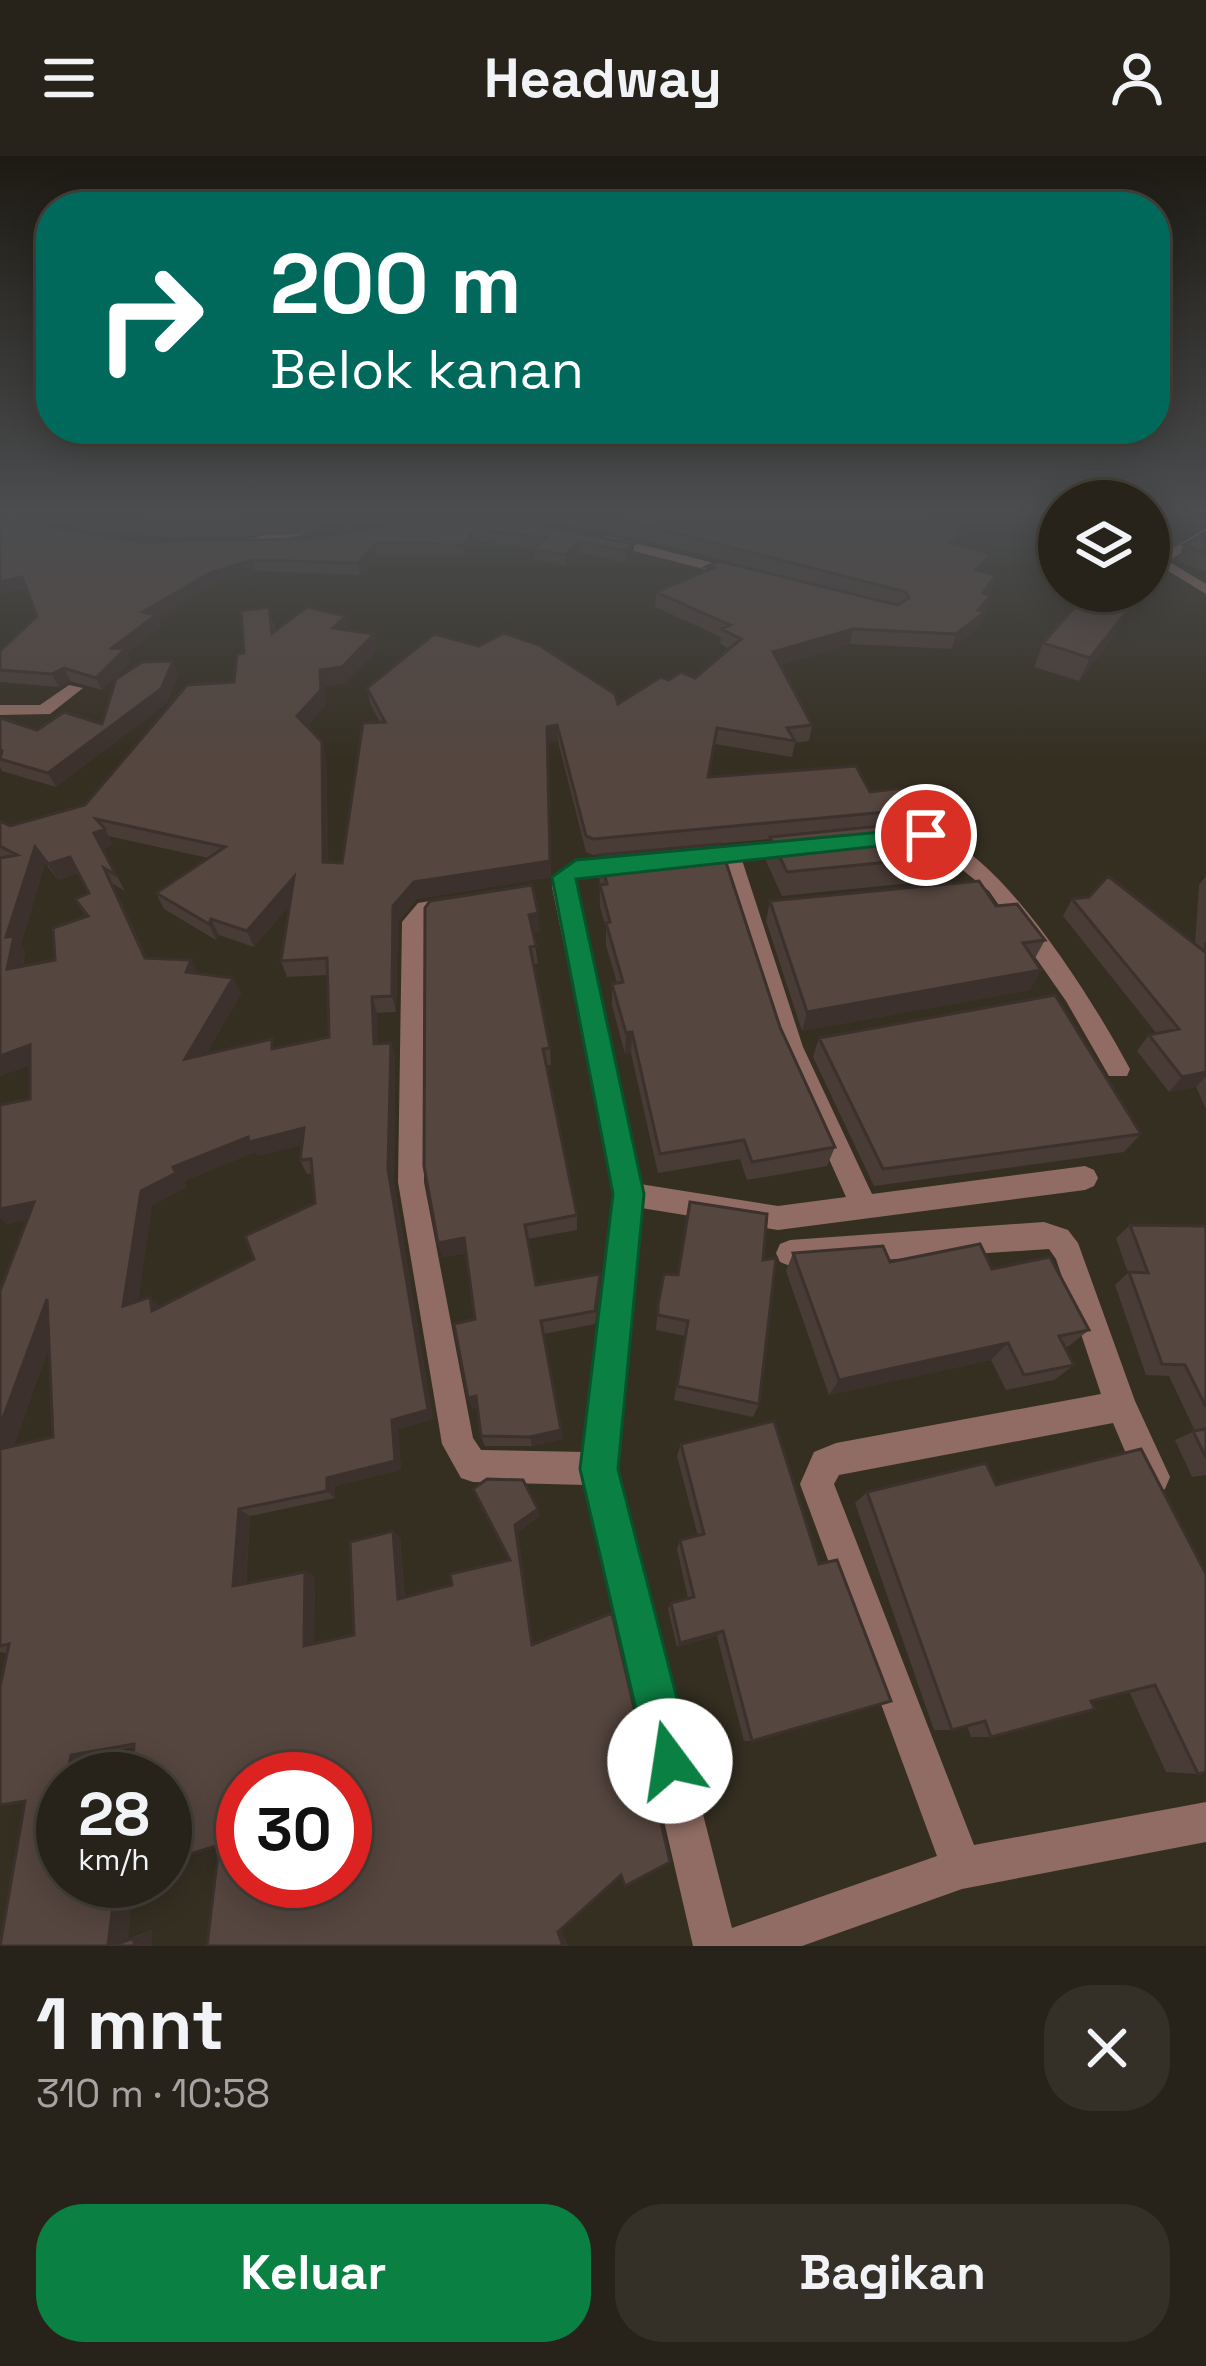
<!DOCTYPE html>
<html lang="id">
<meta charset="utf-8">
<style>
body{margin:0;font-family:"Space Grotesk",sans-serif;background:#342f27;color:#f1f3f6;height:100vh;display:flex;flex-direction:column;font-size:45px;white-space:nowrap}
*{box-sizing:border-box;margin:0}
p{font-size:39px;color:#a5a4a2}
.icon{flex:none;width:66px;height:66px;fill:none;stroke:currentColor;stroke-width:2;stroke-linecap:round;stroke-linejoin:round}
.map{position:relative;height:1790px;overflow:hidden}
.panel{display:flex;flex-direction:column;background:#28231a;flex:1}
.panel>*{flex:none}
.guide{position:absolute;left:36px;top:36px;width:1134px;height:252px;border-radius:48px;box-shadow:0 6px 30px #0003,0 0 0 3px #444039;background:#00695c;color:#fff;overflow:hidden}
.buttons{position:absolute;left:1038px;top:324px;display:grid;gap:24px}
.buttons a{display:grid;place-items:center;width:132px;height:132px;border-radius:50%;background:#28231a;box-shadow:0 6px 30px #0003,0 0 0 3px #444039;font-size:60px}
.speed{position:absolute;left:36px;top:1596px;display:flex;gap:24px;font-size:60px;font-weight:700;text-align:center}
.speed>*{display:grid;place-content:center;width:156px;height:156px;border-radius:50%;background:#28231a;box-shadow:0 6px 30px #0003,0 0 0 3px #444039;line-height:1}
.speed small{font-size:30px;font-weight:400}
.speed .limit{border:18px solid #d22;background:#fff;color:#111}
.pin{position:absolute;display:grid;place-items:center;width:102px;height:102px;color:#fff;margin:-51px;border:6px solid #fff;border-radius:50%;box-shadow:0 3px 12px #0007}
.me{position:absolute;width:132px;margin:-66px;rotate:346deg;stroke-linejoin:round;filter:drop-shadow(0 0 9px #0008)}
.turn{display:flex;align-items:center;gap:42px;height:252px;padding:0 36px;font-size:54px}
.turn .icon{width:156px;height:156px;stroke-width:2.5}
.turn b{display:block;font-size:84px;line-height:102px}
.round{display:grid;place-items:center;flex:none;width:126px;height:126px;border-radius:48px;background:#342f27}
.headline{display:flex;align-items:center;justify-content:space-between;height:204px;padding:0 36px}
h1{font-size:72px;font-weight:700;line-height:90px}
.action{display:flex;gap:24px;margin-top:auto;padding:24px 36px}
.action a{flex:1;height:138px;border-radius:48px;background:#0b8043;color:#fff;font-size:48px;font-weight:700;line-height:138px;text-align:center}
.action a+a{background:#342f27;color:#f1f3f6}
header{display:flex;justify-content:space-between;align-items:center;height:156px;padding:0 36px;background:#28231a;font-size:54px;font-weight:700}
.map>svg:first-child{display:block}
</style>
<header><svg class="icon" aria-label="menu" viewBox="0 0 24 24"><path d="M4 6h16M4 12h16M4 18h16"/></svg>Headway<svg class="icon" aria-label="person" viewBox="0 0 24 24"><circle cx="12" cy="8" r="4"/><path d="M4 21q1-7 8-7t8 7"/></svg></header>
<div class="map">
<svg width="1206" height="1790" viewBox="0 0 1206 1790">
<rect width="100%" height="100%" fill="#352f22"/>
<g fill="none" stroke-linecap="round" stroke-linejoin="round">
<path fill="#906c64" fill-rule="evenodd" d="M 330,366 L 336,370 L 335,373 L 241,390 L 234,386 Z
M 1206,372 L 1206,382 L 1168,405 L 1206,428 L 1206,438 L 1152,405 Z
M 607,380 L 741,414 L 743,417 L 736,421 L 602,387 L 602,381 Z
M 69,529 L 83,532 L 50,558 L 0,559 L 0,549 L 40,549 Z
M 938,679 C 1007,704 1095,848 1130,913 L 1127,920 L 1109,920 L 1066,845 L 989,735 L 931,689 L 928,685 Z
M 797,683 L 804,685 L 804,693 L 741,701 L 803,891 L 872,1038 L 1085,1010 L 1094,1014 L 1098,1022 L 1094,1030 L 1085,1034 L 778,1074 L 641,1052 L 615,1313 L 732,1772 L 937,1700 L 800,1328 L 814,1296 L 836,1287 L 1101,1238 L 1056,1103 L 1049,1093 L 790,1110 L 780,1106 L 776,1097 L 780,1088 L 790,1084 L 1044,1066 L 1068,1074 L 1078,1087 L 1135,1245 L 1170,1321 L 1165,1333 L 1153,1338 L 1141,1333 L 1113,1267 L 839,1319 L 834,1328 L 974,1689 L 1206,1646 L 1206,1686 L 962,1733 L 802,1790 L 693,1790 L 586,1329 L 473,1326 L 461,1322 L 442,1288 L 398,1026 L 402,766 L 418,747 L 453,741 L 463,748 L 460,753 L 431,758 L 424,768 L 424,1026 L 473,1282 L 481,1294 L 585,1296 L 615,1038 L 552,731 L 554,721 C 570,703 620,692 640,707 L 630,714 L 581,718 L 572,731 L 640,1028 L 778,1050 L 846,1041 L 779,891 L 721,703 L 694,706 L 684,700 L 694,694 Z"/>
</g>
<path fill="#493c36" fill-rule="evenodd" d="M 0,354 L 47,371 L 139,386 L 312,383 L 439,361 L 634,388 L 634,399 L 625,407 L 580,396 L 565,410 L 534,404 L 534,392 L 477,385 L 465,401 L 378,399 L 360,419 L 255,415 L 214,429 L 158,462 L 161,471 L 127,497 L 131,506 L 102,534 L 70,525 L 59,531 L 0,526 L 0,495 L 37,460 L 27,433 L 0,438 Z
M 30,354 L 467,354 L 439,356 L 315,378 L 172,381 L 87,375 Z
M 491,354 L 935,354 L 928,359 L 959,376 L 959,390 L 991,398 L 983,416 L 991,434 L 988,439 L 991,439 L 980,471 L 951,493 L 850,488 L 780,509 L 812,569 L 809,585 L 795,587 L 792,601 L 715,588 L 709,621 L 870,636 L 919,653 L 914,667 L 961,699 L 951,723 L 782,740 L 766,705 L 770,683 L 593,699 L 586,696 L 558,585 L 547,587 L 551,721 L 417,743 L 398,766 L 396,856 L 377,857 L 378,888 L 391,887 L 395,902 L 394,1027 L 433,1263 L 398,1273 L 401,1314 L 335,1330 L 335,1342 L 250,1360 L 246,1428 L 305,1416 L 315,1421 L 314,1488 L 354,1479 L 400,1381 L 405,1442 L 452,1429 L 510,1404 L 473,1333 L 538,1353 L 540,1360 L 518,1376 L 533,1488 L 621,1719 L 561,1773 L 568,1790 L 219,1690 L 134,1591 L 90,1598 L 63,1725 L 128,1783 L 152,1774 L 152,1790 L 0,1790 L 0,1780 L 2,1780 L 24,1646 L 0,1650 L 0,1531 L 7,1497 L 0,1496 L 0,1135 L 27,1064 L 7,1068 L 30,943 L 30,909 L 0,920 L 3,702 L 0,700 L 0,665 L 10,670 L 85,649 L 234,526 L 244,497 L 274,466 L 275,475 L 346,460 L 349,475 L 374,478 L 377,494 L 346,527 L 325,530 L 325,550 L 307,570 L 322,586 L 326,602 L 328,706 L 342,707 L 380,566 L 370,547 L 367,532 L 618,548 L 669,524 L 695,522 L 729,493 L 720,488 L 721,481 L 655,451 L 656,436 L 706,415 L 706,411 L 824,431 L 648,385 ZM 108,680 L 208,702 L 156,737 L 164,753 L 216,784 L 219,779 L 254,791 L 290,749 L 281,805 L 287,821 L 327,819 L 329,881 L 276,892 L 206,898 L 241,838 L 233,822 L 198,818 L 191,804 L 147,802 L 113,728 L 125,735 L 103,693 L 113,689 ZM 45,707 L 58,724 L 79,717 L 89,737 L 75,743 L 86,761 L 55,804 L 23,810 L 25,796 L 21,789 ZM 302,989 L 300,1004 L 307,1018 L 312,1017 L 315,1047 L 254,1103 L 161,1151 L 138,1145 L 152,1049 L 187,1031 L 184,1025 L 255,996 L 257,1000 ZM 49,1191 L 53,1281 L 14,1290 Z
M 1206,378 L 1206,416 L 1177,405 L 1184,389 Z
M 1127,455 L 1116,478 L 1079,525 L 1034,511 L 1043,487 Z
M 178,518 L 167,547 L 56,631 L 2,615 L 0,611 L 0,562 L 37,574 L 102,568 Z
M 599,699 L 780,871 L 835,991 L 827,1010 L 747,1024 L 740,1003 L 658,1017 L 631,897 L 625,898 L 612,849 L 612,828 L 617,827 L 606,789 L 606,772 L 600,751 Z
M 1206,720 L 1206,953 L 1196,931 L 1169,936 L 1137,895 L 1149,879 L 1157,878 L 1063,760 L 1072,743 L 1195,788 L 1199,729 Z
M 770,745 L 996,750 L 1045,784 L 1034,804 L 1041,814 L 1030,834 L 802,875 L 766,765 Z
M 425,752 L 540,775 L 533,776 L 538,808 L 534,808 L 550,892 L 551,909 L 546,909 L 577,1059 L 577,1074 L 527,1083 L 536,1129 L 600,1118 L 600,1131 L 595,1168 L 544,1178 L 563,1283 L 532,1290 L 485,1290 L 481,1280 L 478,1251 L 472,1253 L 475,1163 L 466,1097 L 443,1101 L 438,1087 Z
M 819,882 L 1141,978 L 1124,996 L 874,1030 L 813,901 Z
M 1130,1069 L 1206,1072 L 1206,1319 L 1192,1321 L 1175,1284 L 1195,1275 L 1169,1220 L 1146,1219 L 1115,1129 L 1128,1117 L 1116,1082 Z
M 793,1097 L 992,1113 L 1089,1174 L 1069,1190 L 1065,1191 L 1074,1209 L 1054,1224 L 1006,1234 L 991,1204 L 829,1239 L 786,1115 Z
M 763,1104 L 759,1248 L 753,1261 L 674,1244 L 685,1180 L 656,1174 L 658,1149 L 678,1119 Z
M 774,1265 L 752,1585 L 744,1585 L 717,1480 L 677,1491 L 668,1453 L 671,1447 L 688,1442 L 677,1393 L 680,1384 L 698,1380 L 677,1300 L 681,1288 Z
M 1141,1293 L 1198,1618 L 1166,1616 L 1129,1535 L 1091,1545 L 991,1581 L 971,1581 L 967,1570 L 952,1574 L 934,1574 L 855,1347 L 867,1336 L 996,1329 Z"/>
<path fill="#3c312c" d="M 362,354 L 439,354 L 439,356 L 315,378 L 311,363 Z
M 961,367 L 957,381 L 963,377 L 958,391 L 945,402 L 953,374 Z
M 475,373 L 477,385 L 465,401 L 463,389 Z
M 580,385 L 580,396 L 565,410 L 565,399 Z
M 376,387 L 378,399 L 360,419 L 358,407 Z
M 634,388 L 634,399 L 625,407 L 625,395 Z
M 991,398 L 986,412 L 971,429 L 976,414 Z
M 252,404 L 255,415 L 214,429 L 158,462 L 161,471 L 127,497 L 131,506 L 102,534 L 96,522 L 112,492 L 143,456 L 210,417 Z
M 996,419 L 991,434 L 978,452 L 983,437 Z
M 22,421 L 28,433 L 0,438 L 0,426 Z
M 991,439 L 980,471 L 951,493 L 956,478 Z
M 1127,455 L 1116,478 L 1079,525 L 1090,502 Z
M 346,460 L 349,475 L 333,472 Z
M 853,473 L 850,488 L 770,512 L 773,496 Z
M 374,478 L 377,494 L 346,527 L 325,530 L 325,550 L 301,576 L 297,560 L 320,514 Z
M 173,505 L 178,518 L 167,547 L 56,631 L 48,617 Z
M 64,512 L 70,525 L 59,531 L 52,518 Z
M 557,569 L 558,585 L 547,587 L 551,721 L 417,743 L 398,766 L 396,856 L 392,840 L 393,750 L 547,571 Z
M 322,586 L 326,602 L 329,722 L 323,706 Z
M 105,673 L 113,689 L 103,693 L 125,735 L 94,677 Z
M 35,691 L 45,707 L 21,789 L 25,796 L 19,829 L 7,813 L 6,781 Z
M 70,701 L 80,717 L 58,724 L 48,708 Z
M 104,712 L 113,728 L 155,818 L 145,802 Z
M 294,721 L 300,737 L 254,791 L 247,775 Z
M 538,757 L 540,775 L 531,776 L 529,759 Z
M 211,763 L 219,779 L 216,784 L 209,768 Z
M 191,804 L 200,820 L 186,816 Z
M 1041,814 L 1030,834 L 802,875 L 807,856 Z
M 233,822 L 241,838 L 194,918 L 185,903 Z
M 372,841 L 377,857 L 379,903 L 374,888 Z
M 632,876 L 631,897 L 625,898 L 626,877 Z
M 391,887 L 395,902 L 394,1027 L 433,1263 L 398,1273 L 401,1314 L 335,1330 L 335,1342 L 327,1335 L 327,1322 L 392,1264 L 388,1013 Z
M 30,889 L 43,904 L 0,920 L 0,900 Z
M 1206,916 L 1206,920 L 1196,931 L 1169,936 L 1182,921 Z
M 304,972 L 311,987 L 257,1000 L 255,996 L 184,1025 L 187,1031 L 152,1049 L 136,1162 L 123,1150 L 141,1035 L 173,1011 L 248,981 Z
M 34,1046 L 49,1060 L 7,1068 L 0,1063 L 0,1053 Z
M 464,1082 L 468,1096 L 443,1101 L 438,1087 Z
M 150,1141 L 162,1152 L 152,1155 Z
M 47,1143 L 62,1155 L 9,1304 L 0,1300 L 0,1270 Z
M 1008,1187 L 991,1204 L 829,1239 L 839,1224 Z
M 476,1240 L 480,1250 L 472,1253 L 468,1242 Z
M 561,1274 L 563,1283 L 532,1290 L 530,1281 Z
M 239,1353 L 250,1360 L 245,1435 L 233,1430 Z
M 538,1353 L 540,1360 L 518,1376 L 534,1492 L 532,1489 L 515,1369 Z
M 393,1375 L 400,1381 L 405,1448 L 398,1443 Z
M 305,1416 L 315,1421 L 314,1493 L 304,1490 Z
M 723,1475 L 717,1480 L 677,1491 L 680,1487 Z
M 90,1598 L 86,1623 L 67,1623 L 71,1599 Z
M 63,1642 L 63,1670 L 57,1671 Z
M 116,1725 L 134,1725 L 128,1783 L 108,1790 Z
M 559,1768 L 568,1790 L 563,1790 L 558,1776 Z
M 152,1774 L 152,1790 L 134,1790 L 134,1782 Z"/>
<path fill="#55463f" stroke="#3c312c" stroke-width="3" fill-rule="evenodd" d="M 0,354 L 9,354 L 47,371 L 139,386 L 312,383 L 439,361 L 485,359 L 634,388 L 625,395 L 580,385 L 565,399 L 533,393 L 546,382 L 475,373 L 463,389 L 376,387 L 358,407 L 252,404 L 210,417 L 143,456 L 156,459 L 112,492 L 125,493 L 96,522 L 64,512 L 52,518 L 0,514 L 0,495 L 37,460 L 22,421 L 0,426 Z
M 64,354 L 362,354 L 311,363 L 167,367 L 81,360 Z
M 565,354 L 913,354 L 961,367 L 953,374 L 963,377 L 950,387 L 991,398 L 976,414 L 996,419 L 983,437 L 991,439 L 978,454 L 985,456 L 956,478 L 853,473 L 773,496 L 812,569 L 787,572 L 795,585 L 717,572 L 708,621 L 856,610 L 870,636 L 903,632 L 919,653 L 593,683 L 586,680 L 557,569 L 547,571 L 550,705 L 414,726 L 393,750 L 392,840 L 372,841 L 374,888 L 391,887 L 388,1013 L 428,1254 L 392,1264 L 395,1305 L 327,1322 L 327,1335 L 239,1353 L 233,1430 L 305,1416 L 304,1490 L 354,1479 L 350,1386 L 393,1375 L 398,1443 L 452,1429 L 450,1418 L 510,1404 L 473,1333 L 487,1323 L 523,1324 L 538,1353 L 515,1369 L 532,1489 L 612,1457 L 670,1706 L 625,1730 L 621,1719 L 558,1776 L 563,1790 L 207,1790 L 219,1689 L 165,1706 L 165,1623 L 132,1623 L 134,1588 L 71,1599 L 67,1623 L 63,1623 L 63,1642 L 57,1671 L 63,1670 L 63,1725 L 116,1725 L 108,1790 L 0,1790 L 25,1645 L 0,1649 L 0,1531 L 9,1488 L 0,1490 L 0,1293 L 53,1281 L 47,1143 L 0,1270 L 0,1135 L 34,1046 L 0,1053 L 0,949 L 30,943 L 30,889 L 0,900 L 0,702 L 17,699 L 0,690 L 0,665 L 10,670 L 85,649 L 187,529 L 234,526 L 237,498 L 244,497 L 241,455 L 269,451 L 272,477 L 307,451 L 346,460 L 333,472 L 374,478 L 342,511 L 320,514 L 321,534 L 297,560 L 322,586 L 323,706 L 342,707 L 363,567 L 385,566 L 367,532 L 434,478 L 479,490 L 504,477 L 539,489 L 615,538 L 618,548 L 661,521 L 669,524 L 681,516 L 695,522 L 741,483 L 722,473 L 730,469 L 656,436 L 713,412 L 706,411 L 718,405 L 897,449 L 909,442 L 906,436 L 648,370 ZM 96,663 L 225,691 L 156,737 L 209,768 L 211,763 L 247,775 L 294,721 L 281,805 L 327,802 L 329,881 L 272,893 L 272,883 L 185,903 L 233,822 L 186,816 L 191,804 L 145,802 L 104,712 L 116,719 L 94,677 L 105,673 ZM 35,691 L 48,708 L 70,701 L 89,737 L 75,743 L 88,760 L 53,772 L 55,804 L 7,813 L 14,780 L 6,781 ZM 304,972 L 300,1004 L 311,1003 L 315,1047 L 245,1080 L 254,1103 L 152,1155 L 150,1141 L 123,1150 L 141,1035 L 176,1017 L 173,1011 L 248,981 L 249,986 ZM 243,1623 L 345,1623 L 345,1725 L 243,1725 Z
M 1205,377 L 1206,397 L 1184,389 Z
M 1082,443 L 1127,455 L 1090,502 L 1043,487 Z
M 173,505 L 161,533 L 48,617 L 0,603 L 2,595 L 0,595 L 0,562 L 37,574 L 64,556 L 102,568 L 116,523 L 142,506 Z
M 930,665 L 961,699 L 787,716 L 770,681 Z
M 720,688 L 780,871 L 835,991 L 752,1006 L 744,984 L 660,998 L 632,876 L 626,877 L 612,828 L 623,826 L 606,767 L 610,766 L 600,729 L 607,728 L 599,699 Z
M 1108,720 L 1205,796 L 1206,786 L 1206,916 L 1182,921 L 1149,879 L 1179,873 L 1072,743 L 1089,741 Z
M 979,725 L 996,750 L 1017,748 L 1045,784 L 1023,787 L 1041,814 L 807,856 L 770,745 Z
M 532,729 L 538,757 L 529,759 L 536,790 L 530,791 L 550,892 L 543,893 L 577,1059 L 525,1069 L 536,1129 L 600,1118 L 595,1155 L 541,1165 L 561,1274 L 530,1281 L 481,1280 L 476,1240 L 468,1242 L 454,1168 L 475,1163 L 464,1082 L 438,1087 L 424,1010 L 425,752 L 430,745 Z
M 1055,839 L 1141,978 L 883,1013 L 819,882 Z
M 690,1046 L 767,1058 L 763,1104 L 776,1102 L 759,1248 L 677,1230 L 688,1165 L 658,1159 L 658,1149 L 664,1118 L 678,1119 Z
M 1130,1069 L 1205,1070 L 1206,1072 L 1206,1251 L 1185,1209 L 1162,1208 L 1129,1116 L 1148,1117 Z
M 980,1088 L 992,1113 L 1050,1101 L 1089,1174 L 1059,1180 L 1074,1209 L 1024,1219 L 1008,1187 L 839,1224 L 793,1097 L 883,1090 L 890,1106 Z
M 774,1265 L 819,1408 L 837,1404 L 891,1545 L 752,1585 L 723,1475 L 680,1487 L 671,1447 L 694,1441 L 680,1384 L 704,1378 L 681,1288 Z
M 1206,1273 L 1206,1302 L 1193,1275 Z
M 1141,1293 L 1206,1418 L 1206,1616 L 1198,1618 L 1155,1529 L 1091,1545 L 1095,1553 L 991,1581 L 985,1565 L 952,1574 L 867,1336 L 986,1307 L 996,1329 Z
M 134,1782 L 134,1790 L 112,1790 Z"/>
<linearGradient id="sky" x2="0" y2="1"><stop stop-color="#1d1a13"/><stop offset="0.59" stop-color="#4b4d4f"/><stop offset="1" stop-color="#4b4d4f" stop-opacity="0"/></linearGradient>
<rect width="1206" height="605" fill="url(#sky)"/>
<path fill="#0b8043" stroke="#07532c" stroke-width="3" d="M 926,672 L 934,674 L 934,684 L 576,723 L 644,1038 L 618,1313 L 693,1605 L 686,1621 L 670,1628 L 654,1621 L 648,1605 L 580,1313 L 613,1038 L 552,721 L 576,704 Z"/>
</svg>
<div class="buttons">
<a><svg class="icon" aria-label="layers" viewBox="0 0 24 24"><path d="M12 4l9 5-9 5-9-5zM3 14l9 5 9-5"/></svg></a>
</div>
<div class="speed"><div>28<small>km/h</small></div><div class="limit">30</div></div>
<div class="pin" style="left:926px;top:679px;background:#d93025"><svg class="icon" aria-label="arrive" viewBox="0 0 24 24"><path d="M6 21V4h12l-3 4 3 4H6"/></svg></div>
<svg class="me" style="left:670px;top:1605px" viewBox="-20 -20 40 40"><circle r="19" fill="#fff"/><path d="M0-13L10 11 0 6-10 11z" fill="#0b8043"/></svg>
<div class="guide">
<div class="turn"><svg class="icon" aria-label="right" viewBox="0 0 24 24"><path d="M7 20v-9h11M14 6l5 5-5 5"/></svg><div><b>200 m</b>Belok kanan</div></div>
</div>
</div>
<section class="panel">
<div class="headline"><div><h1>1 mnt</h1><p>310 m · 10:58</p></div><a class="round"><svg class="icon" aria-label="close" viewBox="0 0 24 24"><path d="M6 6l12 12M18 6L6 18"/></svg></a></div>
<div class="action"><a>Keluar</a><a>Bagikan</a></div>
</section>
